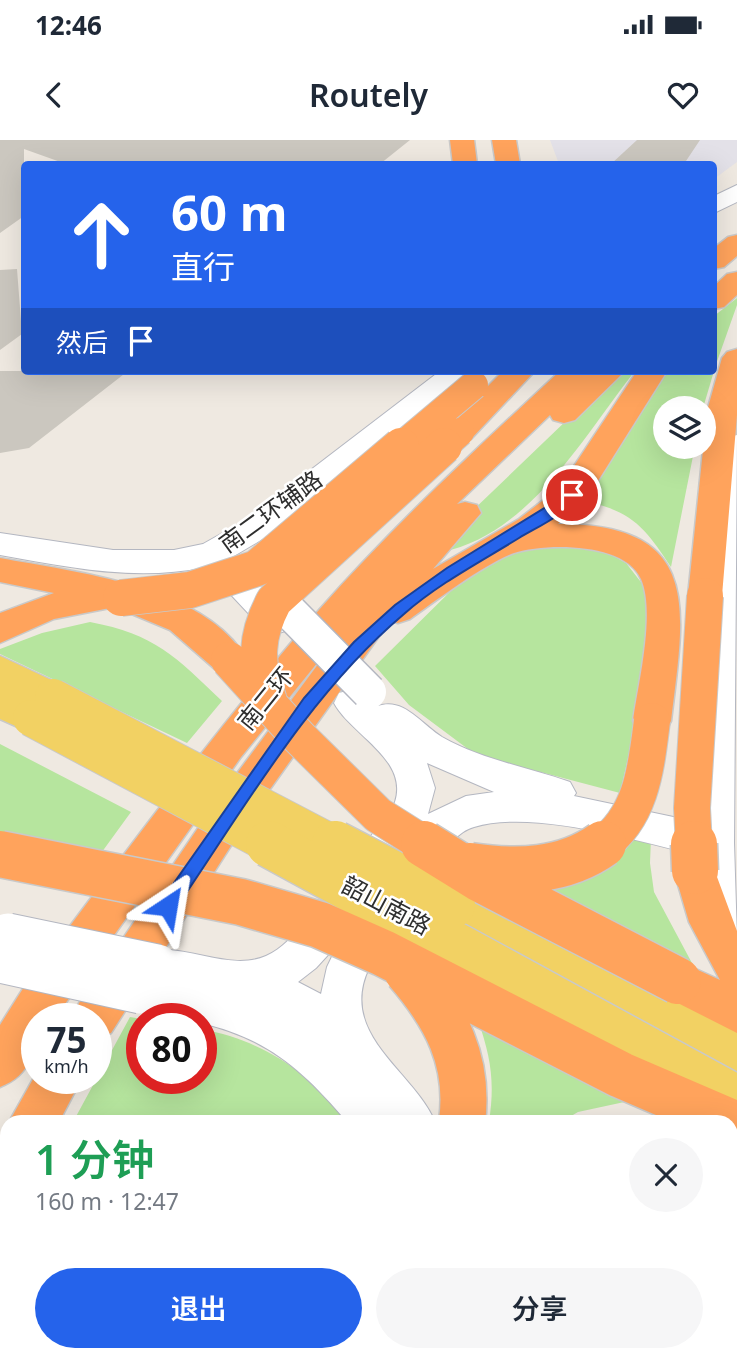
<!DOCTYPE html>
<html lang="zh">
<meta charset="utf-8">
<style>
body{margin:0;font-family:"Noto Sans","Noto Sans SC",sans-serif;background:#f6f6f7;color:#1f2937;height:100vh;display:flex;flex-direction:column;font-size:26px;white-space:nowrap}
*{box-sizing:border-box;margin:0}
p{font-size:23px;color:#747a83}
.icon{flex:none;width:38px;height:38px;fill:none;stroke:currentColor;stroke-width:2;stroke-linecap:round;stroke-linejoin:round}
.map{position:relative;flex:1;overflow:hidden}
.side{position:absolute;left:0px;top:975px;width:738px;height:247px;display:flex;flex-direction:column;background:#fff;border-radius:21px 21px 0 0;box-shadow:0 7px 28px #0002}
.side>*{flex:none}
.banner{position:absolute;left:21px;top:21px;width:696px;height:214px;border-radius:7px;box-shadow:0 7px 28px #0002;background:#2563eb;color:#fff;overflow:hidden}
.buttons{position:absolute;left:653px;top:256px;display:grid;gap:14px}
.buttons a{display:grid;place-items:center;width:63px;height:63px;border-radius:50%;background:#fff;box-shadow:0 7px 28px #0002;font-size:35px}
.speed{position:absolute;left:21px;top:863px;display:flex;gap:14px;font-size:35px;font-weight:700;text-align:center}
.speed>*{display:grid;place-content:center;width:91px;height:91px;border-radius:50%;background:#fff;box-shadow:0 7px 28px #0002;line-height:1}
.speed small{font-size:18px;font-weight:400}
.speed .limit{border:10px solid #d22;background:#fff;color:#111}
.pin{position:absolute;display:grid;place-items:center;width:60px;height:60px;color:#fff;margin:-30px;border:4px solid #fff;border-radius:50%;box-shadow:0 2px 7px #0007}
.me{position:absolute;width:77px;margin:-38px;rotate:33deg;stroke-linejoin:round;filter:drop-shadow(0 0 5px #0008)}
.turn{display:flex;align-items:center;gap:24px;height:147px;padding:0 35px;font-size:32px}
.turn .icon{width:91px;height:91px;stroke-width:2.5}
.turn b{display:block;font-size:49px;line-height:60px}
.then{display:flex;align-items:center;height:66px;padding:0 35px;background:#0003;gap:14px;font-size:26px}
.round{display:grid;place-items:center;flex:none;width:74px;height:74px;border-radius:37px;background:#f6f6f7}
.headline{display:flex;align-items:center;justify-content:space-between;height:119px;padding:0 35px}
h1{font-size:42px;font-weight:600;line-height:52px;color:#1e9e55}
.button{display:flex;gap:14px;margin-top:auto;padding:14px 35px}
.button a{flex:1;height:80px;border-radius:42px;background:#2563eb;color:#fff;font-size:28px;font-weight:600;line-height:80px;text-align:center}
.button a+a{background:#f6f6f7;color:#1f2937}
.status{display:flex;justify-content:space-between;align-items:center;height:49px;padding:0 35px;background:#fff;direction:ltr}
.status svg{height:19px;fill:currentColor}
header{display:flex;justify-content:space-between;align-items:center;height:91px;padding:0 35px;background:#fff;font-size:32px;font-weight:600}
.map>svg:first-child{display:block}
</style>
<div class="status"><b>12:46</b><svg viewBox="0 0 49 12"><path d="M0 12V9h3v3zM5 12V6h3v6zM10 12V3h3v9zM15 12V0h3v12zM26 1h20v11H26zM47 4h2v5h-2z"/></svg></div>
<header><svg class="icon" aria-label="back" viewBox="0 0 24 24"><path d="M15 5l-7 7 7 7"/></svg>Routely<svg class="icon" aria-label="heart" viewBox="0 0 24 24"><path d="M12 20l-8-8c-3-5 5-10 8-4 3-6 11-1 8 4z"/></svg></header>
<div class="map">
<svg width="737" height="1220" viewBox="0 0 737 1220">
<rect width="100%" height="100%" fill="#efe9e1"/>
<path fill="#e3e1e8" d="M 550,0 L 737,0 L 737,22 L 714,39 L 714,24 L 559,24 Z"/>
<path fill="#b6e59e" d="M 737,158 L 737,165 L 714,230 L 714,176 Z
M 618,231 L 635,231 C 583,297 530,394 442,412 L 444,398 Z
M 666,231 L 714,231 L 703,268 L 665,268 L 665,306 L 695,306 L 671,427 C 649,394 636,374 596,364 L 587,346 Z
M 543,396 L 601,409 L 626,423 L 644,446 L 659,482 L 620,653 L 476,615 L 409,565 L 375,526 L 477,425 Z
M 90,482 C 155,494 176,517 222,561 L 187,603 L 0,514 L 0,509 L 42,493 Z
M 0,604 L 131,672 L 99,716 L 0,695 Z
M 652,673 L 650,723 L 654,752 L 693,825 L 535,750 L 596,731 L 626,709 Z
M 130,877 L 142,879 L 142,938 L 201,938 L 201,889 C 266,901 309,934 353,982 L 73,982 Z
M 478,880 L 629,961 L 578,972 L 561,982 L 489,982 C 495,942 491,918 478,880 Z
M 7,1102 L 7,1214 L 252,1215 L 246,1220 L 0,1220 L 0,1115 Z"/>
<path fill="#cbc7bf" d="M 0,0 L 410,0 L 380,24 L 66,24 L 24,9 L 24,76 L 0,93 Z
M 637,0 L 700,0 L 684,24 L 611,24 Z
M 17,129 L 22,194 L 0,210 L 0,130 Z
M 0,231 L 128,231 L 29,308 L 0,313 Z"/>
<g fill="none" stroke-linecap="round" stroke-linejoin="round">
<defs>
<path id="secondary" d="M 737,45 L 737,62 L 714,73 L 714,56 Z
M 440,231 L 472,231 L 266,397 L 234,416 L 288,472 L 293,481 L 288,490 L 276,494 L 264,490 L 205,427 C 136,442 69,427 0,415 L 0,393 L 113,410 L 174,410 L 203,404 L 244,381 Z
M 737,295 L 734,703 L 737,799 L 723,794 L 698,732 L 697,715 C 637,701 533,669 474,687 C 436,698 442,755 400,740 L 394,728 L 400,716 C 390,729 381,729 366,724 L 360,712 C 369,694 389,680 395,662 C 409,619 351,595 334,563 L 339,553 C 358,547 365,553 378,566 C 404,557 421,584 442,597 C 483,620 527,627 570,642 L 576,653 L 574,656 L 697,682 L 722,305 L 726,298 ZM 427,623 L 494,652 L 466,656 L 428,674 L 435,648 Z
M 343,748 L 357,753 L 363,766 L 359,774 L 363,769 L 377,764 L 391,769 L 397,782 C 390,799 377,812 369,828 C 337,895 414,931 435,982 L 347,982 C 304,931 267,898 201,883 L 201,878 C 175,878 151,874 126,865 L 120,851 L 126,837 L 139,832 L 136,827 L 142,814 C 181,799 226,833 266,816 C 299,802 311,760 343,748 ZM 338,804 L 327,827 L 321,854 L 298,842 L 316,828 Z
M 732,1159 L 737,1159 L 737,1209 L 732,1209 Z
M 527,1214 L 579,1214 L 581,1220 L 529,1220 Z
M 607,1214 L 669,1214 L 667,1220 L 605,1220 Z"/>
<path id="primary" d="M 0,516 L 66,547 L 72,557 L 66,567 L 53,572 L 45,569 L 50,578 L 44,589 L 31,593 L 0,579 Z
M 452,746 L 737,887 L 737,932 L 437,778 L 431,765 L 437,752 Z"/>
<path id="highway" d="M 450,0 L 474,0 L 477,24 L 453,24 Z
M 492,0 L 516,0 L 520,24 L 496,24 Z
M 737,95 L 737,116 L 724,127 L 714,129 L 714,108 L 728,97 Z
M 737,132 L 737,155 L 724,167 L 714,169 L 714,146 L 727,134 Z
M 737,209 L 737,275 L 722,456 L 717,465 L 705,469 L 693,465 L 688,456 L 707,271 L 722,218 L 727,212 Z
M 503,231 L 535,231 L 471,299 L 460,302 L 449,299 L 444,292 L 449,285 Z
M 560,231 L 625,231 L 575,280 L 564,283 L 553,280 L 550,275 L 457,364 L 465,362 L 477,365 L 481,373 L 433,429 L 519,379 L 560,347 L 637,231 L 667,231 L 584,363 L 558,384 C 705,384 684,471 671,581 L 665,592 L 652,596 L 639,592 L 633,581 C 638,544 656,473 641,439 C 625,402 545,403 514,413 C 486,423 435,461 410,479 L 398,483 L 390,481 L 243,687 L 111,893 L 96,899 L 96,878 L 73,878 L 79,863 L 215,663 L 339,496 L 241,617 L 55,878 L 37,878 C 37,910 31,935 0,947 L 0,885 L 24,847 C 120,720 214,591 319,470 C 394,385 477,308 560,231 Z
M 0,418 C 74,432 207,446 247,520 L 242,530 L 229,534 L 216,530 L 170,490 L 115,467 L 54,479 L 0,503 L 0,473 L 54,453 L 0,442 Z
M 695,713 L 710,718 L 737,791 L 737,893 L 662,855 L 656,841 L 662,827 L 678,821 L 720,840 L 689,782 L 674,731 L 680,718 Z
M 37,932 L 37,938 L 82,938 L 59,982 L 9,982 Z
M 7,1009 L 7,1071 L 0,1074 L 0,1012 Z
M 243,1214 L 298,1214 L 296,1220 L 241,1220 Z
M 331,1214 L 386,1214 L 384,1220 L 329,1220 Z"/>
</defs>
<use href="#secondary" stroke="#b4b7c1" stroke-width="2"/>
<use href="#primary" stroke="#c9c9c9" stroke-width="3"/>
<use href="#highway" stroke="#c9c9c9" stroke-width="3"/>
<use href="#secondary" fill="#fff" fill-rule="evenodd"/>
<use href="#primary" fill="#f2d163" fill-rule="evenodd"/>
<use href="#highway" fill="#ffa35c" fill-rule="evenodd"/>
<defs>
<path id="secondary-bridge-far1" d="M 288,470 L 369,552"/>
<path id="secondary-bridge" d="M 8,796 L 157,827
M 5,821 L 141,851"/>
<path id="primary-bridge-far1" d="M 53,557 L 338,706
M 31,578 L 272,706"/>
<path id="primary-bridge" d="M 269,704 L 737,959
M 335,704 L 452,765"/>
<path id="highway-bridge-far2" d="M 399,308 L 474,245
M 442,308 L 460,292"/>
<path id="highway-bridge-far1" d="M 121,458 L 190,450 L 257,428 L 401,306
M 229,520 L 299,597 L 378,675 L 427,706
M 269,561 C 255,523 255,497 274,461 L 444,306
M 601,706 C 642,676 646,628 652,581
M 694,706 L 692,668 L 705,456"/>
<path id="highway-bridge" d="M 424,704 L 479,738 L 678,841
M 694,704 L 695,731
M 0,714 L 241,762 L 320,785 L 383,813 L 621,935 L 730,982
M 470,726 C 516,733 564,732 603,704
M 407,831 C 446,876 470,921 462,982"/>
</defs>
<use href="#secondary-bridge-far1" stroke="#b4b7c1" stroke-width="37" stroke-linecap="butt"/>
<use href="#secondary-bridge" stroke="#b4b7c1" stroke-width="47" stroke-linecap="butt"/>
<use href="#primary-bridge-far1" stroke="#c9c9c9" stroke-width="38" stroke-linecap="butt"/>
<use href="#primary-bridge" stroke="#c9c9c9" stroke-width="49" stroke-linecap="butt"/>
<use href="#highway-bridge-far2" stroke="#c9c9c9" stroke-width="30" stroke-linecap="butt"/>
<use href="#highway-bridge-far1" stroke="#c9c9c9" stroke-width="38" stroke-linecap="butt"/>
<use href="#highway-bridge" stroke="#c9c9c9" stroke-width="49" stroke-linecap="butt"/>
<use href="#secondary-bridge-far1" stroke="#fff" stroke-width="34"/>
<use href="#secondary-bridge" stroke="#fff" stroke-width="45"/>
<use href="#primary-bridge-far1" stroke="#f2d163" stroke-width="36"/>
<use href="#primary-bridge" stroke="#f2d163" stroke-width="46"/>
<use href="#highway-bridge-far2" stroke="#ffa35c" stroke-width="28"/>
<use href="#highway-bridge-far1" stroke="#ffa35c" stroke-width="36"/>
<use href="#highway-bridge" stroke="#ffa35c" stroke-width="46"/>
</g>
<path fill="#2563eb" stroke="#184099" stroke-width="2" d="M 572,351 L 579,355 C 565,375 539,386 519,398 C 480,422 438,444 404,474 C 308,555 244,669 174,771 L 162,771 L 159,766 L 162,760 L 304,558 L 354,502 L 395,465 L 447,428 Z"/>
<g text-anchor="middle" stroke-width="5" stroke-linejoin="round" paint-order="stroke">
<g font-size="24" fill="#2e2e2e" stroke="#fff">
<text transform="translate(271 372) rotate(-36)" y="8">南二环辅路</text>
<text transform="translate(266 559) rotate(-51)" y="8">南二环</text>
<text transform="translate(386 766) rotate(28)" y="8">韶山南路</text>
</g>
</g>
</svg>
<div class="buttons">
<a><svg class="icon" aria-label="layers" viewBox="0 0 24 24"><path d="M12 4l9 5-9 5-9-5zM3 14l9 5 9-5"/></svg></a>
</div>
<div class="speed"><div>75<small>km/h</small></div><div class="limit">80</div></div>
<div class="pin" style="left:572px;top:355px;background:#d93025"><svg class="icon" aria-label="arrive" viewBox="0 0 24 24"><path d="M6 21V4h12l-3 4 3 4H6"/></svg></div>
<svg class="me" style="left:168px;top:766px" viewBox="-20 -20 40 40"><path d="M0-17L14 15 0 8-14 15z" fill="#2563eb" stroke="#fff" stroke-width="4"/></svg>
<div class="banner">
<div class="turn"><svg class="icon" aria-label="ahead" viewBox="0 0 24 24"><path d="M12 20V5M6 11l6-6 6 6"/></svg><div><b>60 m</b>直行</div></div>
<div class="then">然后<svg class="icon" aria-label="arrive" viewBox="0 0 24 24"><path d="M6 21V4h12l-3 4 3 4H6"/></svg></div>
</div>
<section class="side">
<div class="headline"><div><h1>1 分钟</h1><p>160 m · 12:47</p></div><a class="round"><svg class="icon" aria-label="close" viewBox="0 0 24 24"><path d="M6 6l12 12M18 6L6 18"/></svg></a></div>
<div class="button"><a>退出</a><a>分享</a></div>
</section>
</div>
